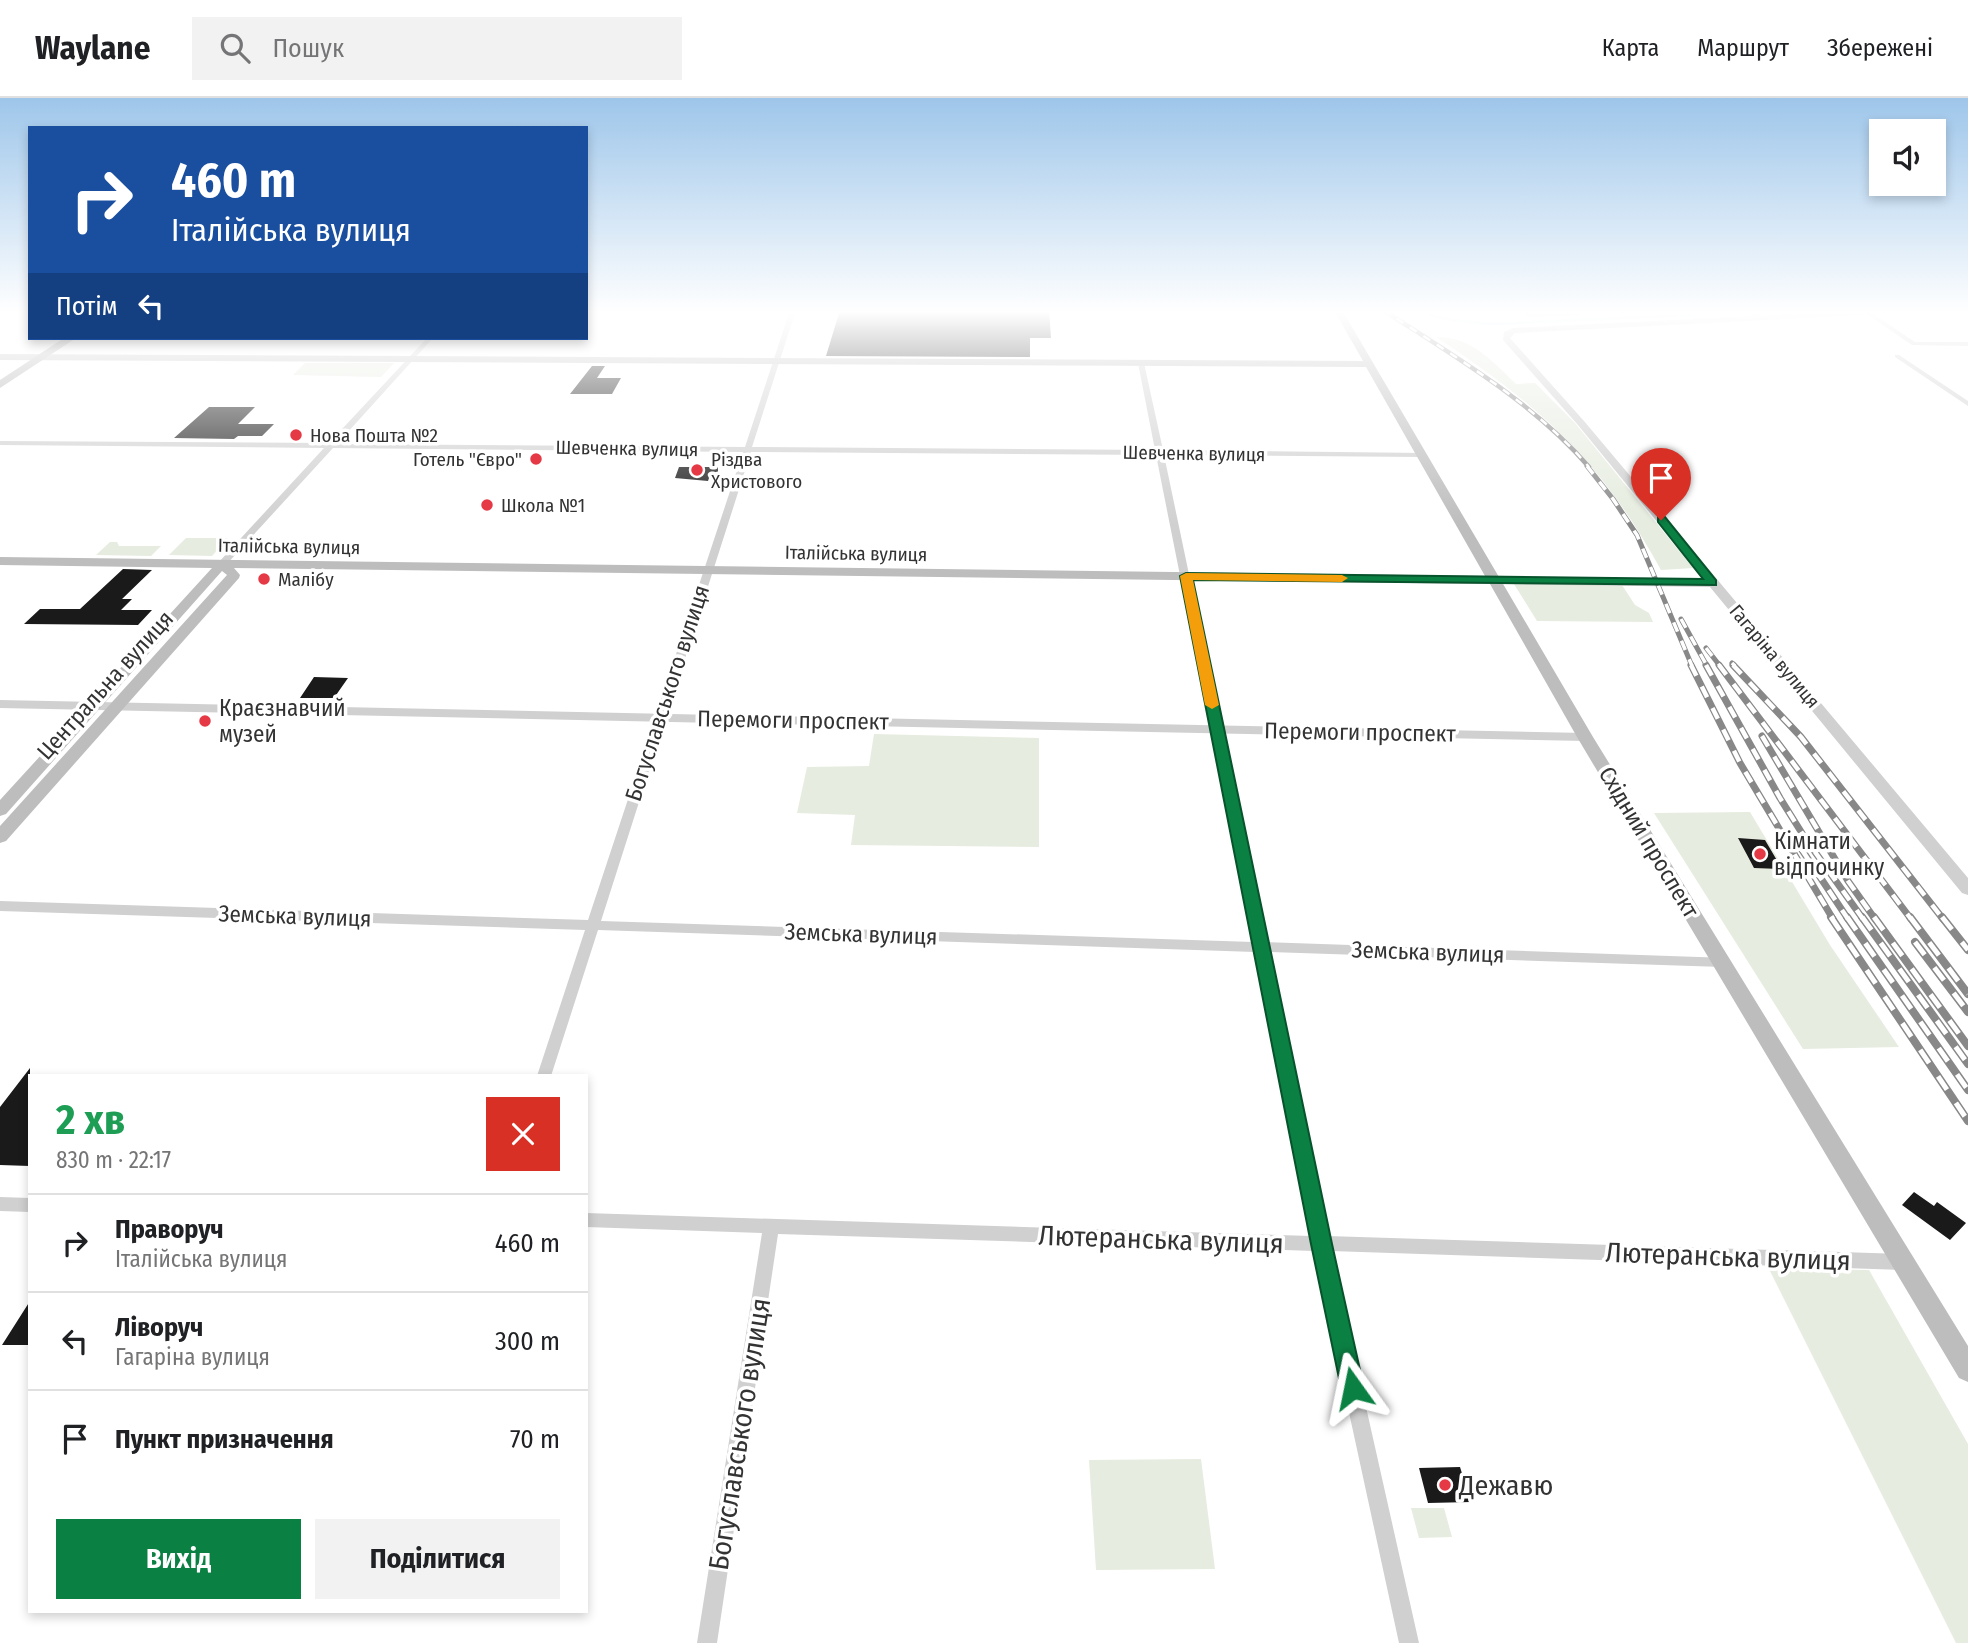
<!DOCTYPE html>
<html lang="uk">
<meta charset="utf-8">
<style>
body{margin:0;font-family:"Fira Sans Condensed",sans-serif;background:#f2f2f2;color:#202124;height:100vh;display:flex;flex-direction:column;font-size:26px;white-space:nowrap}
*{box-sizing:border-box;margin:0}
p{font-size:23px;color:#757577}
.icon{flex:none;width:38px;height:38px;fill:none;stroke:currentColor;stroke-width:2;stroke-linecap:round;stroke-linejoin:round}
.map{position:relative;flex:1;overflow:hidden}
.side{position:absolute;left:28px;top:976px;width:560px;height:539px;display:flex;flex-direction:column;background:#fff;border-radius:0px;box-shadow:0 4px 10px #0003}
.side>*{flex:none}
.banner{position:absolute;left:28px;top:28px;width:560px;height:214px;border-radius:0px;box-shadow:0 4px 10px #0003;background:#1a4fa0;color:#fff;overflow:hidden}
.buttons{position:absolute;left:1869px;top:21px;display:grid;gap:14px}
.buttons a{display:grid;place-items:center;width:77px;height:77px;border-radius:0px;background:#fff;box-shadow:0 4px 10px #0003;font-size:35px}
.pin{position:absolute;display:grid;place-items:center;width:60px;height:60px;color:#fff;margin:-72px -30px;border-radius:50% 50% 50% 0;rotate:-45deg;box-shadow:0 0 7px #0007}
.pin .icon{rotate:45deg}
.me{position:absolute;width:77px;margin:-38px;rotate:348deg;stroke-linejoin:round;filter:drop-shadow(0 0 5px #0008)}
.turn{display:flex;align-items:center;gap:24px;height:147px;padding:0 28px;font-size:32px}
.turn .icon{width:91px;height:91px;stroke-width:2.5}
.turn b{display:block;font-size:49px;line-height:60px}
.then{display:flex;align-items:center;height:66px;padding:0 28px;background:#0003;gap:14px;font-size:26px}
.round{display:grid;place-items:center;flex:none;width:74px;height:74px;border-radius:0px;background:#f2f2f2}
.head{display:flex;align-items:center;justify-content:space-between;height:119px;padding:0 28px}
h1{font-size:42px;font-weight:700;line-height:52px;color:#1e9e55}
.cta{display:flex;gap:14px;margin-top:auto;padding:14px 28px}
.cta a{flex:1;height:80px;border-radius:0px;background:#0b8043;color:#fff;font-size:28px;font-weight:700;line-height:80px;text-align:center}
.cta a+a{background:#f2f2f2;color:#202124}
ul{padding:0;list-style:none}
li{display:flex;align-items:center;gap:21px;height:98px;padding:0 28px;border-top:2px solid #e0e0e0}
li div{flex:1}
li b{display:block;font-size:26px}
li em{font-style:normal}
header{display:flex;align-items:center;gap:42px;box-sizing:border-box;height:98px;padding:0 35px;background:#fff;border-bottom:2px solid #e0e0e0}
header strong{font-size:33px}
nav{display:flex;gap:38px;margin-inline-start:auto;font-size:24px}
.search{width:490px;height:63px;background:#f2f2f2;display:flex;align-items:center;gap:18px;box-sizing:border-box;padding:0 24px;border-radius:0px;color:#757577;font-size:26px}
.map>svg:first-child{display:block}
</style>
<header>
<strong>Waylane</strong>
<div class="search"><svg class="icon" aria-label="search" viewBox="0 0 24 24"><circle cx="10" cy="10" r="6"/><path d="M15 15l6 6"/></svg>Пошук</div>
<nav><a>Карта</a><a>Маршрут</a><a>Збережені</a></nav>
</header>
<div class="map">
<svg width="1968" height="1545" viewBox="0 0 1968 1545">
<rect width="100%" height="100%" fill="#fff"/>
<path fill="#e6ecdf" d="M 1436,239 C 1471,238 1492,263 1516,286 L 1535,285 L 1575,325 L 1693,470 L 1661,472 C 1600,361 1540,308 1436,239 Z
M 305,265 L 394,265 L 381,279 L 293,277 Z
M 186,440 L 228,440 L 212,458 L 169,457 Z
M 110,444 L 117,444 L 119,448 L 161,448 L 151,458 L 96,457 Z
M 1514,486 L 1622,487 L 1635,507 L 1649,515 L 1653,524 L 1537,523 Z
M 874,636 L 1039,640 L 1039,749 L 851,747 L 855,717 L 797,715 L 807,669 L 869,668 Z
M 1750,714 L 1830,847 L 1899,949 L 1803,951 L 1654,715 Z
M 1769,1171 L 1869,1172 L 1968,1346 L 1968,1545 L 1956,1545 Z
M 1201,1361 L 1215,1471 L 1096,1472 L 1089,1362 Z
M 1411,1410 L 1444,1410 L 1452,1439 L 1419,1440 Z"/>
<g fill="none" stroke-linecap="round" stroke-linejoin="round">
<path stroke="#cfe2ee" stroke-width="2.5" d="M 1409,212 L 1452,222 L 1491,226 L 1798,212"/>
</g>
<path fill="#1a1a1a" d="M 840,212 L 1049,212 L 1051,240 L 1030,240 L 1030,259 L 826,258 Z
M 592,268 L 605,268 L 597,280 L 621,280 L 612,296 L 570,296 Z
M 209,309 L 255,309 L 238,326 L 274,326 L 262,338 L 238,338 L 234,341 L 174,340 Z
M 679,369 L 718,369 L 718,380 L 709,380 L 708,383 L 675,380 Z
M 123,471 L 152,472 L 122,501 L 132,501 L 121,512 L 152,512 L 138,527 L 24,526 L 40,511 L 80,511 Z
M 314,579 L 348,580 L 334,600 L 300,600 Z
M 1738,740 L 1765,742 L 1782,771 L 1754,770 Z
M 30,970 L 30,1068 L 0,1067 L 0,1009 Z
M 1914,1094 L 1934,1108 L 1937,1104 L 1966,1125 L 1950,1142 L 1902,1107 Z
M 30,1203 L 30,1247 L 2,1247 Z
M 1460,1369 L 1471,1404 L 1428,1405 L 1419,1370 Z"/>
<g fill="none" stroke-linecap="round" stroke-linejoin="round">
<path fill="#d0d0d0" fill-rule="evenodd" d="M 790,212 L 796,212 L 752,349 L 1155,352 L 1138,265 L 1141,263 L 1144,265 L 1163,352 L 1424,355 L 1425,357 L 1421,359 L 1164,357 L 1266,844 L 1728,860 L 1730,864 L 1728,868 L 1723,869 L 1268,854 L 1327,1138 L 1903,1156 L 1909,1158 L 1911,1164 L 1909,1170 L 1903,1172 L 1331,1153 L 1419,1545 L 1399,1545 L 1314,1153 L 778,1136 L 717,1545 L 697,1545 L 762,1135 L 586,1129 L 586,1115 L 1311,1138 L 1255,854 L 598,832 L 551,978 L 537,978 L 585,832 L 0,813 L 0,803 L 588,822 L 743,354 L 333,350 L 225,468 L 219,468 L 219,464 L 324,350 L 0,347 L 0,343 L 329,345 L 427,240 L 433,240 L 337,346 L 745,349 ZM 751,354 L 1156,357 L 1253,844 L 601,823 Z
M 1520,212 L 1526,212 L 1530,215 L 1656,212 L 1653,214 L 1529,219 Z
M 1745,212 L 1752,212 L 1765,220 L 1760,221 Z
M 1867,212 L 1915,244 L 1968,244 L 1968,248 L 1912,247 L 1865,215 Z
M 1895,257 L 1899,257 L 1968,303 L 1968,308 L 1895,259 Z
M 0,1099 L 30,1100 L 30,1114 L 0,1113 Z"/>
<path fill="#d0d0d0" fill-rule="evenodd" d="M 1879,212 L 1923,212 L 1919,214 L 1515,235 L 1510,240 L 1584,323 L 1968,780 L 1968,797 L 1962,795 L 1710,489 L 1494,486 L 1488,482 L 1494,478 L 1704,481 L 1578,327 L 1503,242 L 1504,234 L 1513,230 Z
M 0,602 L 1585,635 L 1592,639 L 1585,643 L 0,610 Z"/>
<path fill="#bdbdbd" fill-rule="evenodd" d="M 1334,212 L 1342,212 L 1593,639 L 1968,1248 L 1968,1284 L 1959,1280 L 1577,639 L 1490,486 L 234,470 L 240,477 L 239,480 L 6,743 L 0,745 L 0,728 L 227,477 L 222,473 L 6,716 L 0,718 L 0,702 L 212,470 L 0,467 L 0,459 L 1485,478 L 1366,269 L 0,262 L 0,256 L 1363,263 Z"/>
<path fill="#ababab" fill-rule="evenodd" d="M 64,240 L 76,240 L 0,290 L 0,282 Z"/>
<defs>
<path id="rail-far3" d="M 1383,212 C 1455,259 1532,303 1589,369"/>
<path id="rail-far2" d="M 1587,368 L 1613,401 L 1637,437 L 1692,568
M 1681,521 L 1707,568
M 1706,550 L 1720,568
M 1732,565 L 1735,568"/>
<path id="rail-far1" d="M 1691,567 L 1740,665 L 1833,821
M 1706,567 L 1780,700 L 1805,740 L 1863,821
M 1719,567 L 1911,821
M 1733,567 L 1801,639 L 1943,821
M 1762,638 L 1848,783 L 1875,821
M 1802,752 L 1848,821"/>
<path id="rail" d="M 1831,819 L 1968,1023
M 1847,819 L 1968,992
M 1862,819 L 1968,966
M 1874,819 L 1968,948
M 1910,819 L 1968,896
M 1942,819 L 1968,852
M 1915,844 L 1968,914"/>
</defs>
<use href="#rail-far3" stroke="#888" stroke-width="4.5"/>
<use href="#rail-far2" stroke="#888" stroke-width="5"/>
<use href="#rail-far1" stroke="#888" stroke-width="7"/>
<use href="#rail" stroke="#888" stroke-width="8"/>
<use href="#rail-far3" stroke="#fff" stroke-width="2.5" stroke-dasharray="8" stroke-linecap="butt"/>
<use href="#rail-far2" stroke="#fff" stroke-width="3.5" stroke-dasharray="10" stroke-linecap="butt"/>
<use href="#rail-far1" stroke="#fff" stroke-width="4.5" stroke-dasharray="12" stroke-linecap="butt"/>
<use href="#rail" stroke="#fff" stroke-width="5" stroke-dasharray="16" stroke-linecap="butt"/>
</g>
<linearGradient id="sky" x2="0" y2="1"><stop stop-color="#9ec6ea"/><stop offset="0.5" stop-color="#fff"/><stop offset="1" stop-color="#fff" stop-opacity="0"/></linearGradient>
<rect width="1968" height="428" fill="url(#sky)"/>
<path fill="#0b8043" stroke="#07532c" stroke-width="2" d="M 1658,419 L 1665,419 L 1716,482 L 1716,487 L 1193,482 L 1332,1146 L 1364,1290 L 1361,1298 L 1353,1301 L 1345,1298 L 1341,1290 L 1311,1146 L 1180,478 L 1186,475 L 1703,481 L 1658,424 Z"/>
<path fill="#f59e0b" d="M 1186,475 L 1342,477 L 1348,480 L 1342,484 L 1193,482 L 1219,607 L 1212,611 L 1205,607 L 1180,478 Z"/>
<g fill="#e63946" stroke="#fff" stroke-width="2.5">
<circle cx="296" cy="337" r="7"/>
<circle cx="536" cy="361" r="7"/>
<circle cx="697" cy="372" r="7"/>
<circle cx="487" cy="407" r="7"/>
<circle cx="264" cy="481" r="7"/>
<circle cx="205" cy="623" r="7"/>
<circle cx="1760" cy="756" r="7"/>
<circle cx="1445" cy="1387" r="7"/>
</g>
<g text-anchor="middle" stroke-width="7" stroke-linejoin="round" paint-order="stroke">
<g font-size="19" fill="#333" stroke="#fff" text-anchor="start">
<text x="310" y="344">Нова Пошта №2</text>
<text x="522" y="368" text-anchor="end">Готель "Євро"</text>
<text x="711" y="368">Різдва<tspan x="711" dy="22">Христового</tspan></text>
<text x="501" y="414">Школа №1</text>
<text x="278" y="488">Малібу</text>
</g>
<g font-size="19" fill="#333" stroke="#fff">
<text transform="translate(627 350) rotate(1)" y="7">Шевченка вулиця</text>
<text transform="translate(1194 355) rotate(1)" y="7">Шевченка вулиця</text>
<text transform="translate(289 448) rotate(1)" y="7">Італійська вулиця</text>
<text transform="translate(856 455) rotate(1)" y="7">Італійська вулиця</text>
<text transform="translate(1775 558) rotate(50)" y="7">Гагаріна вулиця</text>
</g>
<g font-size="23" fill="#333" stroke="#fff">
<text transform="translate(105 587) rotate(-48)" y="8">Центральна вулиця</text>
<text transform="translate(667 595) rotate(-72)" y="8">Богуславського вулиця</text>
<text transform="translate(793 622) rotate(1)" y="8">Перемоги проспект</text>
<text transform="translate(1360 634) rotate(1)" y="8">Перемоги проспект</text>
<text transform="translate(1649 744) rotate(59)" y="8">Східний проспект</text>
<text transform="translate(295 818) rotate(2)" y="8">Земська вулиця</text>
<text transform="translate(861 836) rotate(2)" y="8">Земська вулиця</text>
<text transform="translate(1428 854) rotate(2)" y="8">Земська вулиця</text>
</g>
<g font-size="23" fill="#333" stroke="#fff" text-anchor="start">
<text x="219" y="618">Краєзнавчий<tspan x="219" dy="26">музей</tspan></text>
<text x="1774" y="751">Кімнати<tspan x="1774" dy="26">відпочинку</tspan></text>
</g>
<g font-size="28" fill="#333" stroke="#fff">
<text transform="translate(1161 1141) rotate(2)" y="10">Лютеранська вулиця</text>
<text transform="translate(1728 1158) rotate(2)" y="10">Лютеранська вулиця</text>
<text transform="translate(739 1336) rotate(-81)" y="10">Богуславського вулиця</text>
</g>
<g font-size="28" fill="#333" stroke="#fff" text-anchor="start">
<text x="1459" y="1397">Дежавю</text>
</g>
</g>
</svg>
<div class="buttons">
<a><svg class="icon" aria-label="sound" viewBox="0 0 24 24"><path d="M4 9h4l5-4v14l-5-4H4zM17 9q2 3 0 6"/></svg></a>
</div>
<div class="pin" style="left:1661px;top:422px;background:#d93025"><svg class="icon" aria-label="arrive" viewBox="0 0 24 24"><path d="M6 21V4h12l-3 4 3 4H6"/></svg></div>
<svg class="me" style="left:1353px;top:1290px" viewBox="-20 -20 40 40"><path d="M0-17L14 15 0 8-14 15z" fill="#0b8043" stroke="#fff" stroke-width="4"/></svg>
<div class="banner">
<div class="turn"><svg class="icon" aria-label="right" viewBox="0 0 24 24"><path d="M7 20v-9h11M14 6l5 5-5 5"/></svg><div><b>460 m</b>Італійська вулиця</div></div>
<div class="then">Потім<svg class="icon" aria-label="left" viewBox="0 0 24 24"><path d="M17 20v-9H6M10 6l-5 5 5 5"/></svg></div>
</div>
<section class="side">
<div class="head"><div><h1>2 хв</h1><p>830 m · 22:17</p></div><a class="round" style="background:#d93025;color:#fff"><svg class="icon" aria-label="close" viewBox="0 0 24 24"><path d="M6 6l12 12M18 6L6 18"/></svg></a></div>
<ul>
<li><svg class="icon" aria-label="right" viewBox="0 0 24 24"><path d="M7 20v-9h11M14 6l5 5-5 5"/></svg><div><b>Праворуч</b><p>Італійська вулиця</p></div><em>460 m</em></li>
<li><svg class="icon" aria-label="left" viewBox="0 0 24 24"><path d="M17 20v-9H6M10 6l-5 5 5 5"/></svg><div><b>Ліворуч</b><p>Гагаріна вулиця</p></div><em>300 m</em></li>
<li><svg class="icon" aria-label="arrive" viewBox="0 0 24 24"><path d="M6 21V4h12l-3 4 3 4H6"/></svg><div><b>Пункт призначення</b></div><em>70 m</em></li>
</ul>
<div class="cta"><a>Вихід</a><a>Поділитися</a></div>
</section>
</div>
